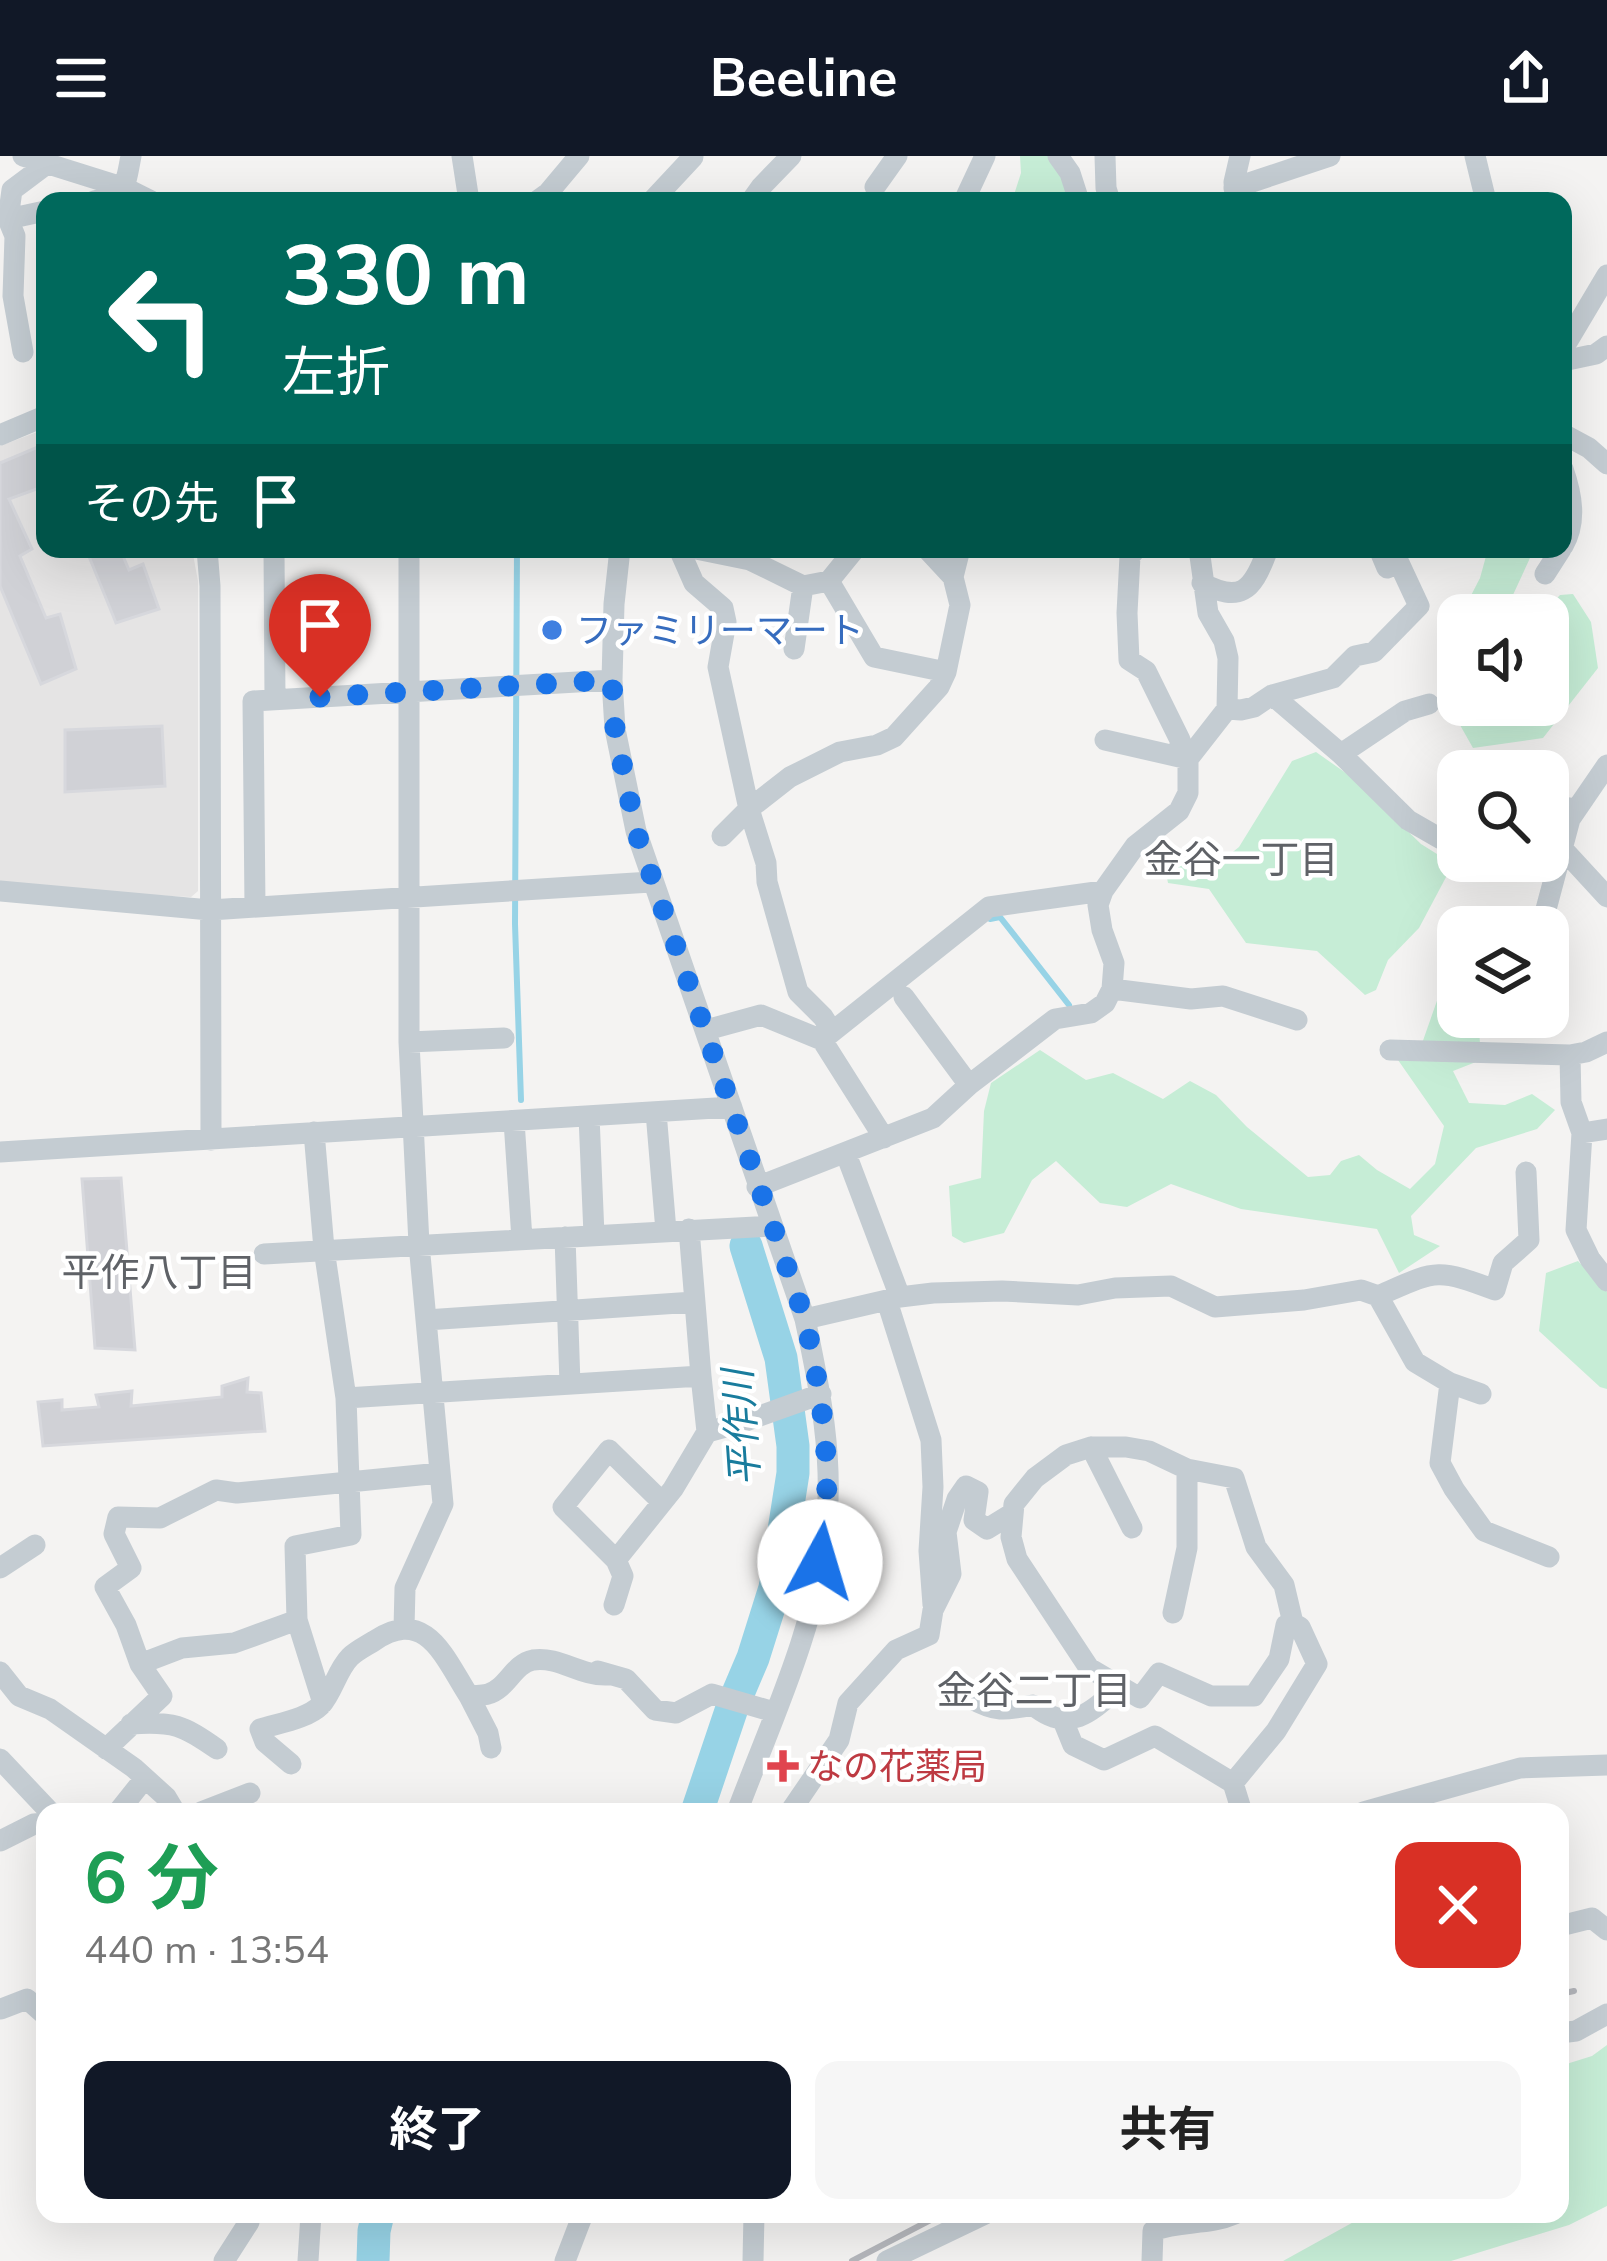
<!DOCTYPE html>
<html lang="ja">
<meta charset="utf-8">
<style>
body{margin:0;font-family:"Nunito Sans","Noto Sans JP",sans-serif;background:#f6f6f6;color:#222;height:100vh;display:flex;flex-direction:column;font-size:45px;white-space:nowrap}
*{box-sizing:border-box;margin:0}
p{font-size:39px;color:#767676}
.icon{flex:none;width:66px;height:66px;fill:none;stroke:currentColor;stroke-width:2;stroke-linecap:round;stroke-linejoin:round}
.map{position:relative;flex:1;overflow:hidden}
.details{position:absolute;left:36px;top:1647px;width:1533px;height:420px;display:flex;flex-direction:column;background:#fff;border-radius:24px;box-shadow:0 12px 48px #0002}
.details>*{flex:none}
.guide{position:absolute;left:36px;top:36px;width:1536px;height:366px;border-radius:24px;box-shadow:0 12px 48px #0002;background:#00695c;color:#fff;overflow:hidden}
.tools{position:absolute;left:1437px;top:438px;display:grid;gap:24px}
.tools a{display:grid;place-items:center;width:132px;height:132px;border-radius:24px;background:#fff;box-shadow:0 12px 48px #0002;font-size:60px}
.pin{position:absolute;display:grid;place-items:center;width:102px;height:102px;color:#fff;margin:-123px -51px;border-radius:50% 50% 50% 0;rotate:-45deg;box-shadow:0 0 12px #0007}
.pin .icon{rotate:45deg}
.me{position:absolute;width:132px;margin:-66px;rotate:6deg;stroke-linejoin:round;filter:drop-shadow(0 0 9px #0008)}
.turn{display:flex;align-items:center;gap:42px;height:252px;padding:0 48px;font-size:54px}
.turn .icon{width:156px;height:156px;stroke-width:2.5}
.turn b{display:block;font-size:84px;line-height:102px}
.then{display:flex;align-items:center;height:114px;padding:0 48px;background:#0003;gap:24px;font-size:45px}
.round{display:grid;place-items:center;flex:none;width:126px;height:126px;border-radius:24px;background:#f6f6f6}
.overview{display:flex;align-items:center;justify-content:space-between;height:204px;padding:0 48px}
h1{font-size:72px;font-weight:700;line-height:90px;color:#1e9e55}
.action{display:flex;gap:24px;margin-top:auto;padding:24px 48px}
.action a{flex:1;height:138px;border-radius:24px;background:#111827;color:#fff;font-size:48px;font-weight:700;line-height:138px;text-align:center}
.action a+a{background:#f6f6f6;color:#222}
header{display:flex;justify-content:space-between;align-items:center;height:156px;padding:0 48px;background:#111827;color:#fff;font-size:54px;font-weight:700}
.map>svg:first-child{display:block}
</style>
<header><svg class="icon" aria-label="menu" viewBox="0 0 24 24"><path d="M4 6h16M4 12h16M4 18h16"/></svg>Beeline<svg class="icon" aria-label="share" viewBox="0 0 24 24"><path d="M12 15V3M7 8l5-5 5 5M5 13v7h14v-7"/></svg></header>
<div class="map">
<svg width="1607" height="2105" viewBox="0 0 1607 2105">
<rect width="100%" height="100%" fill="#f4f3f2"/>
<path fill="#e5e4e4" d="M 45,273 L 45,393 L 192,393 L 198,425 L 198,735 L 191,741 L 0,732 L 0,290 Z"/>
<path fill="#c6edd6" d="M 1020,0 L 1054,0 L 1075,45 L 1012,45 L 1021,17 Z
M 1488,393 L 1529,393 L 1530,402 L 1506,454 L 1507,459 L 1464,459 L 1463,455 L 1480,422 Z
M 1573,438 L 1591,466 L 1598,512 L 1543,582 L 1473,592 L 1460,569 L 1465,549 L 1548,549 L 1548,459 L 1541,459 L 1560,439 Z
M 1316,596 L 1353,622 L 1421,688 L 1453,708 L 1419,772 L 1388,804 L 1376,834 L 1365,839 L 1317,795 L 1246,787 L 1209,733 L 1168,727 L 1163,701 L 1219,707 L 1239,691 L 1292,605 Z
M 1455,829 L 1458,861 L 1479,872 L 1481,904 L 1453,915 L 1469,947 L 1505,949 L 1532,938 L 1555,954 L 1537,973 L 1476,992 L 1411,1060 L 1414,1079 L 1440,1090 L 1399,1117 L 1377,1073 L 1241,1053 L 1171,1028 L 1127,1051 L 1100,1047 L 1056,1005 L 1032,1024 L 1004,1077 L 964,1087 L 952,1080 L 949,1030 L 981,1022 L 984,955 L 991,927 L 1040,894 L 1086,924 L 1113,917 L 1163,943 L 1190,925 L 1216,939 L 1247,971 L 1308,1021 L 1330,1019 L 1341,1005 L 1359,999 L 1377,1014 L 1410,1033 L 1435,1008 L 1444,970 L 1398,904 L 1419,896 L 1439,839 Z
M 1578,1105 L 1607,1136 L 1607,1233 L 1600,1231 L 1539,1175 L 1546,1117 Z
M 1607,1889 L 1607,2050 L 1569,2069 L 1451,2105 L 1283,2105 L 1368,2058 L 1560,2058 L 1560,1910 L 1592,1900 Z"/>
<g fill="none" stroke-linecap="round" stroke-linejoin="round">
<path stroke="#97d3e6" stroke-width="6" d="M 517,393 L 515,768 L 521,944
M 990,763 L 1000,761 L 1069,849"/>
<path stroke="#97d3e6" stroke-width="33" d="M 697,1656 L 733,1549 L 753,1502 L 775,1432 L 793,1317 L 793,1290 L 781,1202 L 746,1090
M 373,2105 L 374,2075 L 378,2058"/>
</g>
<path fill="#d0d1d6" stroke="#d7d8dd" stroke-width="3" d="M 45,288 L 45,330 L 9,343 L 32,393 L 20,400 L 46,462 L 60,458 L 76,513 L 41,528 L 0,430 L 0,307 Z
M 86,393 L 120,393 L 129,414 L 143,408 L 159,453 L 116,467 Z
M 162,570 L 165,630 L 65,636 L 65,574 Z
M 121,1022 L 135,1194 L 95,1192 L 82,1023 Z
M 248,1222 L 247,1236 L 261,1237 L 265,1275 L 43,1290 L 38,1246 L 62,1244 L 62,1254 L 99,1251 L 96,1239 L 132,1235 L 131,1250 L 222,1241 L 222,1230 Z"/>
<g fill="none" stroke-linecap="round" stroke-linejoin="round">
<path stroke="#c4ccd2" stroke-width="21" d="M 23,0 L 125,32 L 151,45
M 462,0 L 469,45
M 1058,0 L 1070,17 L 1079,45
M 1105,0 L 1106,32 L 1110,45
M 1475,0 L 1486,45
M 875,31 L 897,0
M 1234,32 L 1330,0
M 1235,41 L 1234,26 L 1240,0
M 94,45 C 127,38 125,31 131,0
M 537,45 L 548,37 L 579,0
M 652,45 L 693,1
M 751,45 L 761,31 L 791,0
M 964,45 L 985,0
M 8,63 L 45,55
M 1563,193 L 1607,119
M 23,196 L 13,140 L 15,80 L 8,63 L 12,34 L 48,7
M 1563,205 L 1596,198 L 1607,190
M 1563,278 L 1589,292 L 1607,308
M 0,279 L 45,260
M 1563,313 C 1572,339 1577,366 1563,390
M 207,393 L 210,430 L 211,984
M 274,393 L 275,544
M 620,393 L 614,448 L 612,524 L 615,573 L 636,675 L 805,1163 C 820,1233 834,1303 826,1374 C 816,1472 771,1565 737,1656
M 679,393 L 694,427 L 723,452 L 726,466 L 718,511 L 749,653 L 766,707 L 767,726 L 798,836 L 823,861 L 832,875
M 696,393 L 750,404 L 803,430 L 829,425 L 855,393
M 927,393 L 953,421
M 1136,393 L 1130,400 L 1127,457 L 1129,504 L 1146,515 L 1180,584 L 1180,599
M 1545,418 L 1561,393
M 829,425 L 874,501 L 946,516
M 1202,427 C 1240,447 1252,435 1266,398
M 794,493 L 803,430
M 1272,539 L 1341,598 L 1408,664 L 1441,683 L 1458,683
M 1227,553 L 1241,554 L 1254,551 L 1272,539 L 1333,522 L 1355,500 L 1374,496 L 1419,450 L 1399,407 L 1387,412 L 1379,393
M 1105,584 L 1188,603
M 1341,598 L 1405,555 L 1429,548
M 1548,648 L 1575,653
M 722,680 L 749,653 L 790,621 L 840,596 L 877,589 L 894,581 L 939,531 L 946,516 L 960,449 L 953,421 L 960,393
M 1555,691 L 1561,691 L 1607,741
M 0,735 L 210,754 L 651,726
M 255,751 L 253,545 L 612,524
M 1538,771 L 1545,757 L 1570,663 L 1607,609
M 1112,833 L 1191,843 L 1223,840 L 1297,864
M 904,841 L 969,929
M 706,874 L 761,859 L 822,884 L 884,982
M 822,884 L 989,751 L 1103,735
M 409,886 L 504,882
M 1390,894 L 1570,899 L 1586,896 L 1607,886
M 1570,899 L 1571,946 L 1582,977 L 1576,1074 L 1590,1103 L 1607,1125
M 656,956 L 666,1075
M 589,960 L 594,1079
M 514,965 L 522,1083
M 314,976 L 324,1093 L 346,1242 L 351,1379 L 295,1390 L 297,1464 L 323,1547
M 1582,977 L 1607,973
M 0,996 L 732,951
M 846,998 L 900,1141
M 757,1031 L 933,962 L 969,929 L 1055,863 L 1091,857 L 1105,847 L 1112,833 L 1114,807 L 1102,774 L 1098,749 L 1103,735 L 1135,690 L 1179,655 L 1188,637 L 1188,603 L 1227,553 L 1228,502 L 1224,485 L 1208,457 L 1199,393
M 565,1081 L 570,1228
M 264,1098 L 772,1070
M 1378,1140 C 1435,1115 1435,1111 1495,1134 L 1503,1107 L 1529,1084 L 1526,1016
M 887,1145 L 931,1284 L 933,1331 L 929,1395 L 933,1449
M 805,1163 L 900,1141 L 933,1137 L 1002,1135 L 1078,1139 L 1115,1132 L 1171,1130 L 1215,1151 L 1304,1144 L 1361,1134 L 1378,1140 L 1415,1206 L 1450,1227 L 1481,1238
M 426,1164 L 694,1146
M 701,1220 L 707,1276
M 1450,1227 L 1440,1307 L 1454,1333 L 1484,1375 L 1549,1401
M 346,1242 L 701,1220 L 689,1073
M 1091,1291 L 1132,1372
M 616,1404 L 673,1333 L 707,1276 L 740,1267 L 821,1238
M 0,1412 L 35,1389
M 614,1449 L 623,1420 L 616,1404 L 563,1351 L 609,1294 L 662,1346
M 1173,1457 L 1187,1392 L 1187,1313
M 404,1472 L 405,1432 L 443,1348 L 419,1088 L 409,886 L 409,393
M 140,1508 L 182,1492 L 234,1487 L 297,1464
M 598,1515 L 626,1523 L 655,1554 L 676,1557 L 712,1538 L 774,1556
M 0,1516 L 19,1540 L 50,1553 L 134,1612 L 166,1641 L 175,1656
M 469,1540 L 488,1577 L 491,1592
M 970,1542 C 995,1556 1004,1555 1033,1549 C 1067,1578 1093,1557 1119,1530
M 1062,1562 L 1073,1589 L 1104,1604 L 1155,1580 L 1233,1627
M 131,1568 C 173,1565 183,1569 217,1593
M 106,1593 L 162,1540 L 140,1508 L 126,1469 L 105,1431 L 131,1412 L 114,1378 L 118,1361 L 160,1362 L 216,1334 L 237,1337 L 440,1317
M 0,1603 L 50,1656
M 291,1608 L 265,1586 L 260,1573 C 279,1567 307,1563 321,1549 C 333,1536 337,1514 350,1501 C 356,1495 366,1490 374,1485 C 426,1450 444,1501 469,1540 C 475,1539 482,1540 488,1538 C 508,1532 513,1508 533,1504 C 559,1500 580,1520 607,1519
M 118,1656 L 145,1622
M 201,1656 L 250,1637
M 790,1656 L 839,1584 L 848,1547 L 896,1494 L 929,1479 L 933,1454 L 951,1418 L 946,1376 L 957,1343 L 966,1330 L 978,1336 L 974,1364 L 987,1373 L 1013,1357
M 1242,1656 L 1233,1627 L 1276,1575 L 1317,1508 L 1300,1471 L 1293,1467 L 1284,1429 L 1256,1391 L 1234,1322 L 1187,1313 L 1149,1295 L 1126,1291 L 1091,1291 L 1066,1299 L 1035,1322 L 1014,1348 L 1011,1381 L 1017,1403 L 1089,1512 L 1140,1542 L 1159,1517 L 1211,1540 L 1254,1540 L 1279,1503 L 1286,1469 L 1293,1467
M 1363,1656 L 1520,1612 L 1607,1609
M 0,1685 L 34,1668 L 45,1667
M 1560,1770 L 1592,1762 L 1607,1774
M 1,1853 L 27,1843 L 45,1859
M 1560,1877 L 1576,1875 L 1607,1858
M 224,2105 L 249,2066 L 251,2058
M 308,2105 L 311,2058
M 565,2105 L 583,2058
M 753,2105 L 754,2058
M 887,2105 L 985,2058
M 1152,2105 L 1153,2075 C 1180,2064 1208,2070 1235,2058"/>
<path stroke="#b5b7bc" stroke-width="6" d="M 1560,1838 L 1574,1835
M 852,2105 L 942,2058"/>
</g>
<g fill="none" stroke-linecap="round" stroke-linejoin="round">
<path stroke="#1a73e8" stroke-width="21" stroke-dasharray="0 37.8" d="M 320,541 L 612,524 L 615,573 L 636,675 L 805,1163 C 823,1244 835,1323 820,1406"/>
</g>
<circle fill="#3f7fe0" stroke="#fff" stroke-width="4.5" cx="552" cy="474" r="12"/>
<path fill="#e0444e" stroke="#fff" stroke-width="4.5" d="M777 1592h12v12h12v12h-12v12h-12v-12h-12v-12h12z"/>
<g text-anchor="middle" stroke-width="9" stroke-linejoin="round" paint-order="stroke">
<g font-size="36" fill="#366cbe" stroke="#fff" text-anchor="start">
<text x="576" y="487">ファミリーマート</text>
</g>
<g font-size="36" fill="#be3a42" stroke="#fff" text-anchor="start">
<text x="807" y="1623">なの花薬局</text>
</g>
<g font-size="39" fill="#5f6267" stroke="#fff">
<text x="1241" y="717">金谷一丁目</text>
<text x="159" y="1130">平作八丁目</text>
<text x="1034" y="1548">金谷二丁目</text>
</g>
<g font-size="39" font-style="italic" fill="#197c9d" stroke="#fff">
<text transform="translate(741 1272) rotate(-94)" y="14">平作川</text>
</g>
</g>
</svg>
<div class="tools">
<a><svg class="icon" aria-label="sound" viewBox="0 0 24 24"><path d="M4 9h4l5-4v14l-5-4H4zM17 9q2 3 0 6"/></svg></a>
<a><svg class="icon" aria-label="search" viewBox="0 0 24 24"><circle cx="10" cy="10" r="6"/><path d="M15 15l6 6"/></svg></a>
<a><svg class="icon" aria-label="layers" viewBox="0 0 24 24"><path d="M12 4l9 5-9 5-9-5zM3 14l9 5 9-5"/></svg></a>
</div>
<div class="pin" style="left:320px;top:541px;background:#d93025"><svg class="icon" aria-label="arrive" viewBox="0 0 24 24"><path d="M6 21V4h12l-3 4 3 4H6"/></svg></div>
<svg class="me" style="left:820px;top:1406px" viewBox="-20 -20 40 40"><circle r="19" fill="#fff"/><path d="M0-13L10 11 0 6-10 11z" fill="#1a73e8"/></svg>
<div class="guide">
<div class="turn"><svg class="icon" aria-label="left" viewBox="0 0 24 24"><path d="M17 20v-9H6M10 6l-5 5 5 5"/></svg><div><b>330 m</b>左折</div></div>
<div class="then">その先<svg class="icon" aria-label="arrive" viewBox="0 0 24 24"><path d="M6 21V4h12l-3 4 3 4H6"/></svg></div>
</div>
<section class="details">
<div class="overview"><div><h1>6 分</h1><p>440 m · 13:54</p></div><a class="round" style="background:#d93025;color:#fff"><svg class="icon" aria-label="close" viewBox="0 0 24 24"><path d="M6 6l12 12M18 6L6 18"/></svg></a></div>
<div class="action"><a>終了</a><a>共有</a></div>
</section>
</div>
